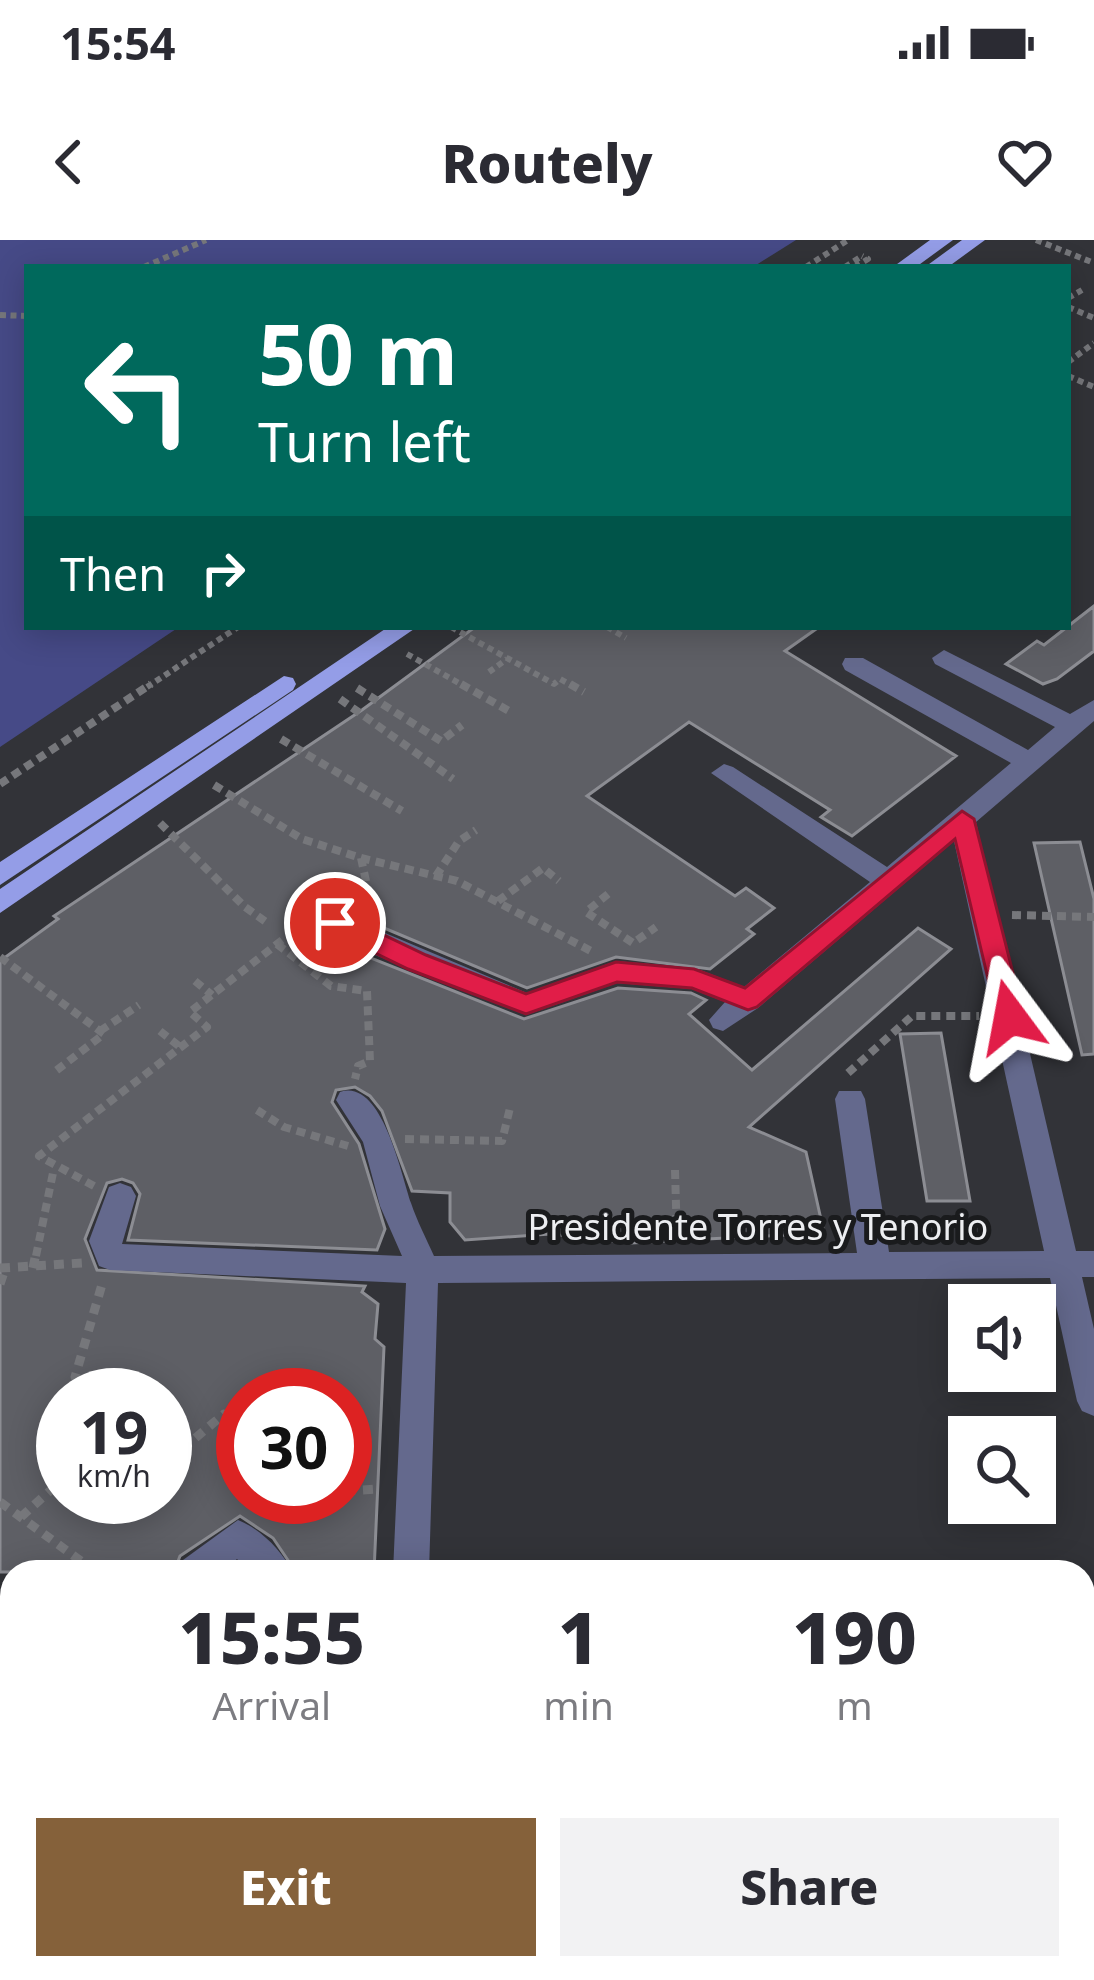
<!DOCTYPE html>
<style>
body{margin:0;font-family:"Noto Sans",sans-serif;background:#f2f2f3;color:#2b2b33;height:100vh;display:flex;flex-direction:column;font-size:45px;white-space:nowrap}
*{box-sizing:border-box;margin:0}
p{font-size:39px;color:#7c7c81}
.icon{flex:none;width:66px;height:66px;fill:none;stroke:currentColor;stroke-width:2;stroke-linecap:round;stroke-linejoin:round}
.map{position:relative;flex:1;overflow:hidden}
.side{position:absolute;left:0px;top:1320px;width:1095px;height:420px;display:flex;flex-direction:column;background:#fff;border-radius:36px 36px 0 0;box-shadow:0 6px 30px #0003}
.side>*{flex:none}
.guide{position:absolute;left:24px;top:24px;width:1047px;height:366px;border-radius:0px;box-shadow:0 6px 30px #0003;background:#00695c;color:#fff;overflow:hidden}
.fabs{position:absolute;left:948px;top:1044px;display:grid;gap:24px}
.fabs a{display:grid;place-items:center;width:108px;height:108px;border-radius:0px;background:#fff;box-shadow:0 6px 30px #0003;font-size:60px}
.speed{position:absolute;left:36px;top:1128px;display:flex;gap:24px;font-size:60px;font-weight:700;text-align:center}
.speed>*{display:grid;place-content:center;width:156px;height:156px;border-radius:50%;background:#fff;box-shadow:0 6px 30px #0003;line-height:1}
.speed small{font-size:30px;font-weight:400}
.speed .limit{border:18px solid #d22;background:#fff;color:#111}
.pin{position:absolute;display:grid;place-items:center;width:102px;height:102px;color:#fff;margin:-51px;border:6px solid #fff;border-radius:50%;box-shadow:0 3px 12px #0007}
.me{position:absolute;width:132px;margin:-66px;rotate:347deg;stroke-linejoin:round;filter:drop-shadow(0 0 9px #0008)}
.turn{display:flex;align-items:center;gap:42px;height:252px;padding:0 36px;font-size:54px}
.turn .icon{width:156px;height:156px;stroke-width:2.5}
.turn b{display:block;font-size:84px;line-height:102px}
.then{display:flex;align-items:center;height:114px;padding:0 36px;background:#0003;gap:24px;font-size:45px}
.eta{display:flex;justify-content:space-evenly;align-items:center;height:204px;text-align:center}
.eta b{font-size:72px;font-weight:800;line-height:84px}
.button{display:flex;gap:24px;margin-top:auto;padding:24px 36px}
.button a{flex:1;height:138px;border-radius:0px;background:#85613a;color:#fff;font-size:48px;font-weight:800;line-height:138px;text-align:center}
.button a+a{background:#f2f2f3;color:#2b2b33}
.status{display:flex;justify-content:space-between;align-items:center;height:84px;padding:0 60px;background:#fff;direction:ltr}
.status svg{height:33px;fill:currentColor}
header{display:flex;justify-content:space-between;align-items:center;height:156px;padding:0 36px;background:#fff;font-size:54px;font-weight:800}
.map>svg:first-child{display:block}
</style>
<div class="status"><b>15:54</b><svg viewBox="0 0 49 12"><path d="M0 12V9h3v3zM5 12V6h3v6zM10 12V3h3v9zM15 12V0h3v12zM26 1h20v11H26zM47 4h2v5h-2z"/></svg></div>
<header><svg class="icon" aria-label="back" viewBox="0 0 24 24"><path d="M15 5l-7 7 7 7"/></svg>Routely<svg class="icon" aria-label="heart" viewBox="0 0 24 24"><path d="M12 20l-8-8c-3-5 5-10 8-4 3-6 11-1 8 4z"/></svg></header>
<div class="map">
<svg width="1094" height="1740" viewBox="0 0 1094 1740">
<rect width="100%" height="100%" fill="#323338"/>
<path fill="#464a87" d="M 0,0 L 796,0 L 753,27 L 27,27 L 27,387 L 179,387 L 0,507 Z"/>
<path fill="#5e5f65" stroke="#8c8d93" stroke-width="3" fill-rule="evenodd" d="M 1094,366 L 1094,411 L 1057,439 L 1043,444 L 1006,424 L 1037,401 L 1044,405 Z
M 475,387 L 819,387 L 785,411 L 956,516 L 852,596 L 821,577 L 830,570 L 689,482 L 587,556 L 735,656 L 746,648 L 774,668 L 747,689 L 754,694 L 710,729 L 616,717 L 527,748 L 346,672 L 332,669 L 317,682 L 323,694 L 368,717 L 524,779 L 618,748 L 691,753 L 706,760 L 689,774 L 752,830 L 918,688 L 951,709 L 749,887 L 806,912 L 824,993 L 631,1003 L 550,994 L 465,1000 L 450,982 L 450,953 L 412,951 L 382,871 L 370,856 L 355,847 L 336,850 L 332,862 L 359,904 L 385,989 L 377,1010 L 128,1000 L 140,954 L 133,943 L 122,939 L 107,943 L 85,999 L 97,1030 L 365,1046 L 362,1052 L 378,1064 L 375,1099 L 384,1107 L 374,1332 L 296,1332 L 273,1298 L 240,1276 L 180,1316 L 174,1332 L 0,1332 L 0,721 L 58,679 L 54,676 L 362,470 ZM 63,1155 L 165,1155 L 165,1257 L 63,1257 ZM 243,1155 L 345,1155 L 345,1257 L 243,1257 Z
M 1080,602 L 1094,659 L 1094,814 L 1082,815 L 1034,603 Z
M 941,793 L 970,961 L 927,961 L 900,794 Z"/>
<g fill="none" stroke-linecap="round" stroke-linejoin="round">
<path stroke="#76777b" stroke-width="6" stroke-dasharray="6 4.5" stroke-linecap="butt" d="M 1036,0 L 1094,23
M 144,27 L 206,0
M 806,27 L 848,0
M 845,27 L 862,16
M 855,27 L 868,19 L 862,16
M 1068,58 L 1082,50
M 1068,67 L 1094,78
M 0,75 L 27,76
M 1068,122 L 1094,103
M 1068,136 L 1094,147
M 451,387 L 554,444 L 560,439 L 575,447
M 607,387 L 626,398
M 407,414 L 466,447
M 489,432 L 507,419
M 147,447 L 238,387"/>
<path stroke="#76777b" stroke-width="8" stroke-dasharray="9 6" stroke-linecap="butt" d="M 461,444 L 509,471
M 570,444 L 584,452
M 357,448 L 441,501 L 462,485
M 340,459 L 453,539
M 281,499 L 402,571
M 0,544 L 151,444
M 214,545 L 302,599 L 361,618 L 369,655 L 360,665
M 160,583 L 245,667 L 269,684
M 361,618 L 457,641 L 591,711
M 436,636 L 459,601 L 476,590
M 608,654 L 586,672 L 633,703 L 656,687
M 498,661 L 543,628 L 559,641
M 1012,675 L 1094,677
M 277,704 L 331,746 L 367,751 L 370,821 L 358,826 L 355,839
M 0,717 L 104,794 L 53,833
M 195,741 L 212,755
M 100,791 L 139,765
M 160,791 L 180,807
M 848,833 L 912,776 L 979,776
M 257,870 L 284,887 L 348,906
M 405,899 L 502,901 L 510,868
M 675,930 L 677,1000
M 94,946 L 39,916 L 207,787 L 190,772 L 304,683 L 308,685
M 36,1016 L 54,928"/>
<path stroke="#76777b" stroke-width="9" stroke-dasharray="10 8" stroke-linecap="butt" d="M 0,1028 L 82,1023
M 33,1028 L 36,1013
M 0,1044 L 5,1029
M 91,1155 L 75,1137 L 103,1041
M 168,1221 L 224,1174 L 243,1184
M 345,1251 L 379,1249
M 0,1262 L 96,1332
M 258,1271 L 269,1257
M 21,1277 L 53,1248
M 1083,1393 L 1094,1393
M 0,1583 L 12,1572
M 81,1740 L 94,1728
M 211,1740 L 221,1728"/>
<path fill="#64698d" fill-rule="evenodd" d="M 944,410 L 1070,474 L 1094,460 L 1094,481 L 976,582 L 1076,1011 L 1094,1011 L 1094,1037 L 1082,1037 L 1094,1089 L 1094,1176 L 1082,1171 L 1077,1161 L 1050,1038 L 438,1043 L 429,1332 L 393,1332 L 406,1043 L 110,1030 L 99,1026 L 89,1001 L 109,947 L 120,943 L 131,947 L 136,956 L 122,1004 L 402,1016 L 380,966 L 363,902 L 336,860 L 340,852 C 382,838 401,934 411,963 C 417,981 426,998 434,1016 L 857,1013 L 835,859 L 839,851 L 861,851 L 865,859 L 889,1012 L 1044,1011 L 954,601 L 758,768 L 723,791 L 713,788 L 709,780 L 725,762 L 692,749 L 617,743 L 526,775 L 370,713 L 325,690 L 321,683 L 335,673 L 345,676 L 527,753 L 616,721 L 695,728 L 744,747 L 870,642 L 711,533 L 724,524 L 733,527 L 887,627 L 1011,523 L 845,430 L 842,424 L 845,418 L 863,418 L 1028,510 L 1055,487 L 935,424 L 932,418 Z
M 238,1280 C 259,1288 283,1311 292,1332 L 250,1332 L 237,1319 L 222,1332 L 178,1332 L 183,1320 Z
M 12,1437 L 12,1476 L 0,1481 L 0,1442 Z
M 375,1728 L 415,1728 L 415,1740 L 375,1740 Z"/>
<path fill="#949de7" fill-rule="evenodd" d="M 930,0 L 953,0 L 916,27 L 893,27 Z
M 962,0 L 985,0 L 948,27 L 925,27 Z
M 388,387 L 417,387 L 0,673 L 0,649 Z
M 284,436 L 293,438 L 296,444 L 293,450 L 0,645 L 0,622 Z"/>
</g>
<path fill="#e11d48" stroke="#92132f" stroke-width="3" d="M 962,571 L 974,579 L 1024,777 L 1010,787 L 997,777 L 955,599 L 757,767 L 748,770 L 692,748 L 617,742 L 526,774 L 408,729 L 326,689 L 323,683 L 326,676 L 344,676 L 426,715 L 526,754 L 616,722 L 694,729 L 745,748 Z"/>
<g text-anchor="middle" stroke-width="10" stroke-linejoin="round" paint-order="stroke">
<g font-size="36" fill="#edeef1" stroke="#1a1b1d">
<text x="758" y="1000">Presidente Torres y Tenorio</text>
</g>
</g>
</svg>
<div class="fabs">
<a><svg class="icon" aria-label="sound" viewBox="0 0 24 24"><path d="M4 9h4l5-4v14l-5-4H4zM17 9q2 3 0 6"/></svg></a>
<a><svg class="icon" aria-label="search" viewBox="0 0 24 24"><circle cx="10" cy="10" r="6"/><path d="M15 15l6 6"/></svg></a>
</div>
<div class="speed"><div>19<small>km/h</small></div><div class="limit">30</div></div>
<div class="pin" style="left:335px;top:683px;background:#d93025"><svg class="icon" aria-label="arrive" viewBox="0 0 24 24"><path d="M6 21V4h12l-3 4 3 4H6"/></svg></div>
<svg class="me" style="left:1010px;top:777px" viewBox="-20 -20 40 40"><path d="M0-17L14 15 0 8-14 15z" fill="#e11d48" stroke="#fff" stroke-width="4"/></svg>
<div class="guide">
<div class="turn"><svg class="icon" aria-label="left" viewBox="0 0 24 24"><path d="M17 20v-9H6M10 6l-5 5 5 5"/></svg><div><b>50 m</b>Turn left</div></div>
<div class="then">Then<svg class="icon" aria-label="right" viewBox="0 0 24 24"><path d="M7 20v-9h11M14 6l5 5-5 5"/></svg></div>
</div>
<section class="side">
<div class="eta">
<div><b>15:55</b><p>Arrival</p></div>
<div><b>1</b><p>min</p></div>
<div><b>190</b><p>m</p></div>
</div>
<div class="button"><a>Exit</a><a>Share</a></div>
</section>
</div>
